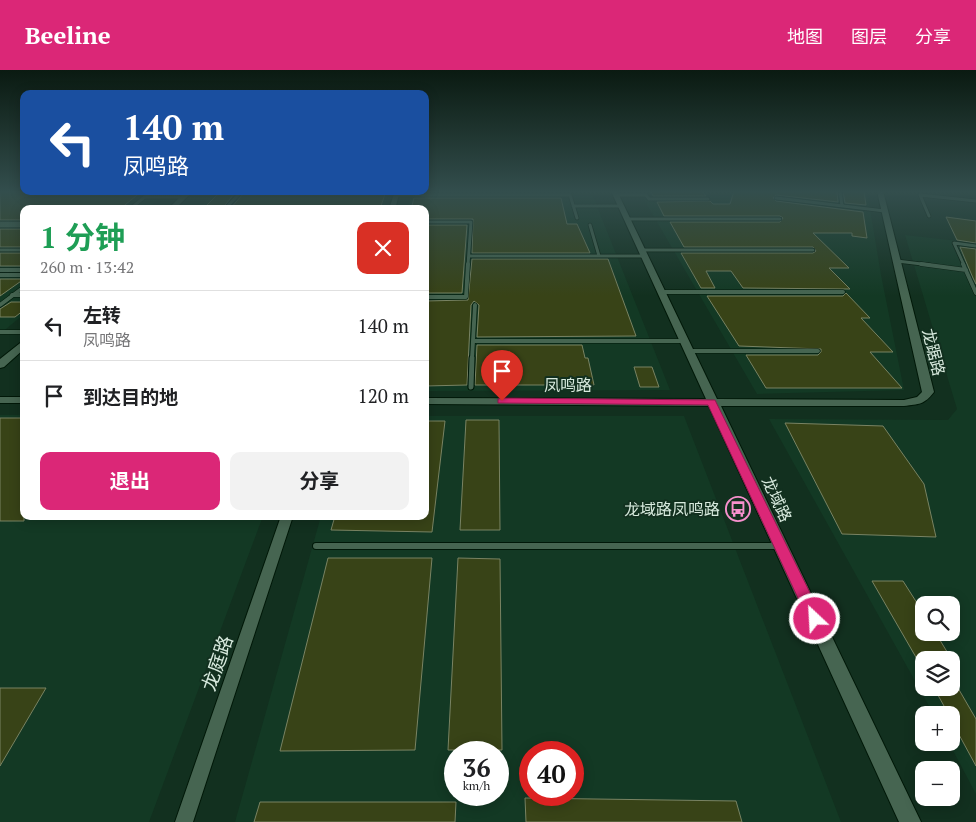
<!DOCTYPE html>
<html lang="zh">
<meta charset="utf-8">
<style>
body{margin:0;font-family:"PT Serif","Noto Sans SC",serif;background:#f2f2f2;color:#202124;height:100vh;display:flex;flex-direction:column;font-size:19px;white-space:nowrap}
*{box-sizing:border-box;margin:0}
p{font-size:16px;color:#757577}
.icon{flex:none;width:28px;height:28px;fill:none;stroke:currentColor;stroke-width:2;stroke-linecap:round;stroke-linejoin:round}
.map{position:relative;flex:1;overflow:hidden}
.sheet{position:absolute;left:20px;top:135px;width:409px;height:315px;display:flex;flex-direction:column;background:#fff;border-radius:10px;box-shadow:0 2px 12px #0003}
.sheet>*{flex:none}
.hud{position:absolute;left:20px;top:20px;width:409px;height:105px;border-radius:10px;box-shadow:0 2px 12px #0003;background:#1a4fa0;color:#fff;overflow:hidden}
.controls{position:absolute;left:915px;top:526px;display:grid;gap:10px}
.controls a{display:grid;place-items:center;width:45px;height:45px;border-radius:10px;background:#fff;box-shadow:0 2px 12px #0003;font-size:25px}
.speed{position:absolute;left:444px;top:671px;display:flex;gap:10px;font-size:25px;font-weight:700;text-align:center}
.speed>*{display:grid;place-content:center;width:65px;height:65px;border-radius:50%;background:#fff;box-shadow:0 2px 12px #0003;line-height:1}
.speed small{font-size:12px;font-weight:400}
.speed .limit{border:8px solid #d22;background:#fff;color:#111}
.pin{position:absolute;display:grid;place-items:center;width:42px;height:42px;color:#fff;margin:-51px -21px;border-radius:50% 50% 50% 0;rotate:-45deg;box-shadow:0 0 5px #0007}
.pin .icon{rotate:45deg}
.me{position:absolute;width:55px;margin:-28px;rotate:335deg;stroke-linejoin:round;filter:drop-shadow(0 0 4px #0008)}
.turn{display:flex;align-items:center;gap:18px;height:105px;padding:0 20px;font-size:22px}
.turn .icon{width:65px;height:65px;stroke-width:2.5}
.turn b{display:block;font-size:35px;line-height:42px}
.round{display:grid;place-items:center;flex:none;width:52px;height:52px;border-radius:10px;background:#f2f2f2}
.summary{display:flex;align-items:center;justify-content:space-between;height:85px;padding:0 20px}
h1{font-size:30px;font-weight:700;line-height:38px;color:#1e9e55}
.action{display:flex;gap:10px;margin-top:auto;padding:10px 20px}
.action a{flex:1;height:58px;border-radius:10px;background:#db2777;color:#fff;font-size:20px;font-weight:700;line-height:58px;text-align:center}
.action a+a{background:#f2f2f2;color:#202124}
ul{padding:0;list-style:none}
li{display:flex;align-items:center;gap:15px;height:70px;padding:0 20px;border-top:1px solid #e0e0e0}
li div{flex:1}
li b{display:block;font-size:19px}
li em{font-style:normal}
header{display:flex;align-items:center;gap:30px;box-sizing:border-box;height:70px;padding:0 25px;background:#db2777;color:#fff}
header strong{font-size:24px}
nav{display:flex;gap:28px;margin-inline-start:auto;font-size:18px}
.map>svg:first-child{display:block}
</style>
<header>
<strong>Beeline</strong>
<nav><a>地图</a><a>图层</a><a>分享</a></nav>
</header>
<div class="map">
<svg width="976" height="752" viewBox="0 0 976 752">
<rect width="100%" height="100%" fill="#12301f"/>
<path fill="#133924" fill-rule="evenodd" d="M 0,121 L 168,121 L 147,139 L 24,139 L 24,244 L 0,264 Z
M 216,121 L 390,121 L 383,139 L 198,139 Z
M 412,121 L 591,121 L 670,320 L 425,321 L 425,139 L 407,139 Z
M 639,121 L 867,121 L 881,205 L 904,320 L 757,324 Z
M 905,165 L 976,173 L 976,724 L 949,673 L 951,672 L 951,645 L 934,645 L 769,349 L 948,350 L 957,339 ZM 924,535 L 951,535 L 951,562 L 924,562 ZM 924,590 L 951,590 L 951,618 L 924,618 Z
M 0,345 L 24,345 L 24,446 L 263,446 L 149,752 L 0,752 Z
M 425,346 L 684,346 L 841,752 L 235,752 L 321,446 L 425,446 ZM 455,682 L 498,682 L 498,725 L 455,725 ZM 530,682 L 572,682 L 572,725 L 530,725 Z"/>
<path fill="#384317" stroke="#798363" d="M 0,121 L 142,121 L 120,139 L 24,139 L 24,150 L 0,150 Z
M 373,121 L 386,121 L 381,136 L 360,136 L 358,139 L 230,139 L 243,124 L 371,124 Z
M 651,121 L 702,121 L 706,126 L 653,126 Z
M 734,121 L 837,121 L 838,132 L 776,125 L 773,128 L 776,131 L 863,142 L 867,168 L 852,166 L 852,163 L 813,163 L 849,198 L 829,198 L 850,219 L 743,218 L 731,201 L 706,201 L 715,218 L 701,218 L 681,183 L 813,183 L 816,181 L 813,177 L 684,177 L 670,152 L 780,152 L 783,148 L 780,146 L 664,146 L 657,132 L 710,131 L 713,134 L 730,134 Z
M 843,121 L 864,121 L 866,135 L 845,133 Z
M 218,124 L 234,124 L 222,139 L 203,139 Z
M 414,128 L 561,128 L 567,154 L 577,154 L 590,183 L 472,183 L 473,149 L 425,149 L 425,139 L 411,139 Z
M 946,147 L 976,151 L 976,173 L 957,170 Z
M 425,155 L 467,155 L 462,223 L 425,223 Z
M 0,159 L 24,159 L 24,177 L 0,177 Z
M 960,177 L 976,179 L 976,214 L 973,208 Z
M 0,183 L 24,183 L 24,196 L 0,196 Z
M 472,189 L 608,189 L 636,266 L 477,267 L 479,235 L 474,231 L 471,235 L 467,315 L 425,316 L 425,231 L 468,230 Z
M 0,209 L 24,209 L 0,226 Z
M 846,223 L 870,248 L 861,248 L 893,282 L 870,282 L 902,318 L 766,318 L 746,285 L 818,285 L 821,282 L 821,279 L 739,276 L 707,226 L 843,226 Z
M 11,232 L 24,232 L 24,240 L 15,247 L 0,247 L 0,239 Z
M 477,275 L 582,275 L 585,288 L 588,288 L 594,315 L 475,315 Z
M 634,297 L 652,297 L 659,317 L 640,317 Z
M 0,348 L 24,348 L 24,451 L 0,451 Z
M 466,350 L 499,350 L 500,460 L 460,460 Z
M 425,351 L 445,351 L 432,462 L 331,460 L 335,446 L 425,446 Z
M 785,353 L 883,356 L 924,414 L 936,467 L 842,464 Z
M 328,488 L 432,488 L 415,680 L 280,681 Z
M 458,488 L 500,489 L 502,680 L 448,680 Z
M 872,511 L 903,511 L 924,544 L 924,562 L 935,562 L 952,590 L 917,589 Z
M 0,618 L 46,618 L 0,696 Z
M 934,618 L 958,618 L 976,649 L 976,696 L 951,650 L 951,645 L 949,645 Z
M 525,728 L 736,731 L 742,752 L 526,752 Z
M 260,732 L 456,732 L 455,752 L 254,752 Z"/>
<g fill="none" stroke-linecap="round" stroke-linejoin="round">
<defs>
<path id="service-far3" d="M 840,121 L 842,136
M 396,125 L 570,125 L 577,148
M 616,125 L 646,125 L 649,129 L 708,129
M 144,127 L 184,127
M 776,128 L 885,141
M 573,136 L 621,136
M 130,139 L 152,121
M 225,139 L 239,124
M 929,146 L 920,125 L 976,131
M 627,149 L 780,149
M 425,152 L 471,152 L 468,195
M 0,153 L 24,153
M 590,155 L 599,186
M 0,156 L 24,156
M 0,180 L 24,180
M 641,180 L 813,180
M 469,186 L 644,186
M 897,191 L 930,195
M 964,195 L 954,173 L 976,176"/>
<path id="service-far2" d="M 921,194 L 966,200
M 963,194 L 976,223
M 0,200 L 24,200
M 0,205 L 24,205
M 661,222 L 843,222
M 12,225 L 24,225
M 425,227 L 466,227 L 468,194
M 0,235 L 24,217
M 0,262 L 24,262
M 473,271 L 684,271
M 689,281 L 818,281
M 472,289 L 475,235"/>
<path id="service-far1" d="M 471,317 L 472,288"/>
<path id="service" d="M 316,476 L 778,476"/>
<path id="minor" d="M 395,121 L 400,121 L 395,139 L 389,139 Z
M 281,446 L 293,446 L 193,752 L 175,752 Z"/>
<path id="tertiary" d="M 186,121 L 193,121 L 175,139 L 168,139 Z
M 611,121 L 617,121 L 717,329 L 904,330 L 917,327 L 922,322 L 877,121 L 883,121 L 934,322 C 924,335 919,334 904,336 L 721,336 L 921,752 L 899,752 L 709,336 L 425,334 L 425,328 L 706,329 Z
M 24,270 L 24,279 L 4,297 L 0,298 L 0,289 Z
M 0,327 L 24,327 L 24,333 L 0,333 Z"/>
</defs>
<use href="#service-far3" stroke="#001808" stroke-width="4.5"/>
<use href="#service-far2" stroke="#001808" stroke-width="5"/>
<use href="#service-far1" stroke="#001808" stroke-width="7"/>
<use href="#service" stroke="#001808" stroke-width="8"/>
<use href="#minor" stroke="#001808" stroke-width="2"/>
<use href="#tertiary" stroke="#001808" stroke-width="2"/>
<use href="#service-far3" stroke="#466551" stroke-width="3"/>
<use href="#service-far2" stroke="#466551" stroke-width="4"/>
<use href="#service-far1" stroke="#466551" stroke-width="5"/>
<use href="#service" stroke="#466551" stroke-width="6"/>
<use href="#minor" fill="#466551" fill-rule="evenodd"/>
<use href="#tertiary" fill="#466551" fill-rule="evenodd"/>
</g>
<linearGradient id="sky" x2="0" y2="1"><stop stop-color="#0a1a11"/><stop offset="0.54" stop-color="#334e4d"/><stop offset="1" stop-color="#334e4d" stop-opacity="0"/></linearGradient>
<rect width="976" height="226" fill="url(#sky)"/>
<path fill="#db2777" stroke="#8e194d" d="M 502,328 L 715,330 L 823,549 L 820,554 L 815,556 L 810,554 L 708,335 L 498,333 L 498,329 Z"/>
<defs>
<symbol id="bus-ring" viewBox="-11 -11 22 22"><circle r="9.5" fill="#12301f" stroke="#f790cd" stroke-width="1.5"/><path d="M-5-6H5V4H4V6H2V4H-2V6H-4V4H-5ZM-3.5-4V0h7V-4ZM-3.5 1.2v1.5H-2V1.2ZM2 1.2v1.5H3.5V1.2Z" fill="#f790cd"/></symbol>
</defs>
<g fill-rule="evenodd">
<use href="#bus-ring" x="724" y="425" width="28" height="28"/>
</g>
<g text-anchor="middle" stroke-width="4" stroke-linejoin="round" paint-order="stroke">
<g font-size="16" fill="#d8eade" stroke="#12301f">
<text transform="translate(934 282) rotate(76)" y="6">龙踞路</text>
<text x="568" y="321">凤鸣路</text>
<text transform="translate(777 429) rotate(65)" y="6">龙域路</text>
</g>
<g font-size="16" fill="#d8eade" stroke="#12301f" text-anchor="end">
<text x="720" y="445">龙域路凤鸣路</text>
</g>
<g font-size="19" fill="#d8eade" stroke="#12301f">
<text transform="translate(217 593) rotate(-71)" y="7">龙庭路</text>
</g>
</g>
</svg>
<div class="controls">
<a><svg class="icon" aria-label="search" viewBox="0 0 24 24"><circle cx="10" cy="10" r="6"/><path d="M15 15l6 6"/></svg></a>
<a><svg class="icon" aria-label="layers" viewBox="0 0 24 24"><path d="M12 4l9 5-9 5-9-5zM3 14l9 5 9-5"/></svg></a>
<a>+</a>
<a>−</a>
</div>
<div class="speed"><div>36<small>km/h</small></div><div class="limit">40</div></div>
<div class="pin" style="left:502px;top:331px;background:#d93025"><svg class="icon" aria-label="arrive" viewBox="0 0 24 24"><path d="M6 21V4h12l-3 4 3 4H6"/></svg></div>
<svg class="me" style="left:815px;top:549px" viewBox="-20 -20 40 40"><circle r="17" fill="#db2777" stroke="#fff" stroke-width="3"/><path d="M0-11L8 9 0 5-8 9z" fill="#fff"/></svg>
<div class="hud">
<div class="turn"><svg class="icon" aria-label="left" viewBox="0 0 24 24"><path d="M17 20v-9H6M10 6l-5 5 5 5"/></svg><div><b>140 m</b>凤鸣路</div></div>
</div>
<section class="sheet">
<div class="summary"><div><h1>1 分钟</h1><p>260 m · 13:42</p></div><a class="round" style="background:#d93025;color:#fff"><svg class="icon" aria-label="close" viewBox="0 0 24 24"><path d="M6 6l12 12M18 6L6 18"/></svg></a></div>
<ul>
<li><svg class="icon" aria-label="left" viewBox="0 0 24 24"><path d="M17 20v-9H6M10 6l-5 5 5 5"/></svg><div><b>左转</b><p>凤鸣路</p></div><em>140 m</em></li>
<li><svg class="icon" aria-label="arrive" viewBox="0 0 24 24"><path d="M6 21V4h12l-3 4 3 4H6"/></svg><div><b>到达目的地</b></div><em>120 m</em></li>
</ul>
<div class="action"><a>退出</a><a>分享</a></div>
</section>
</div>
